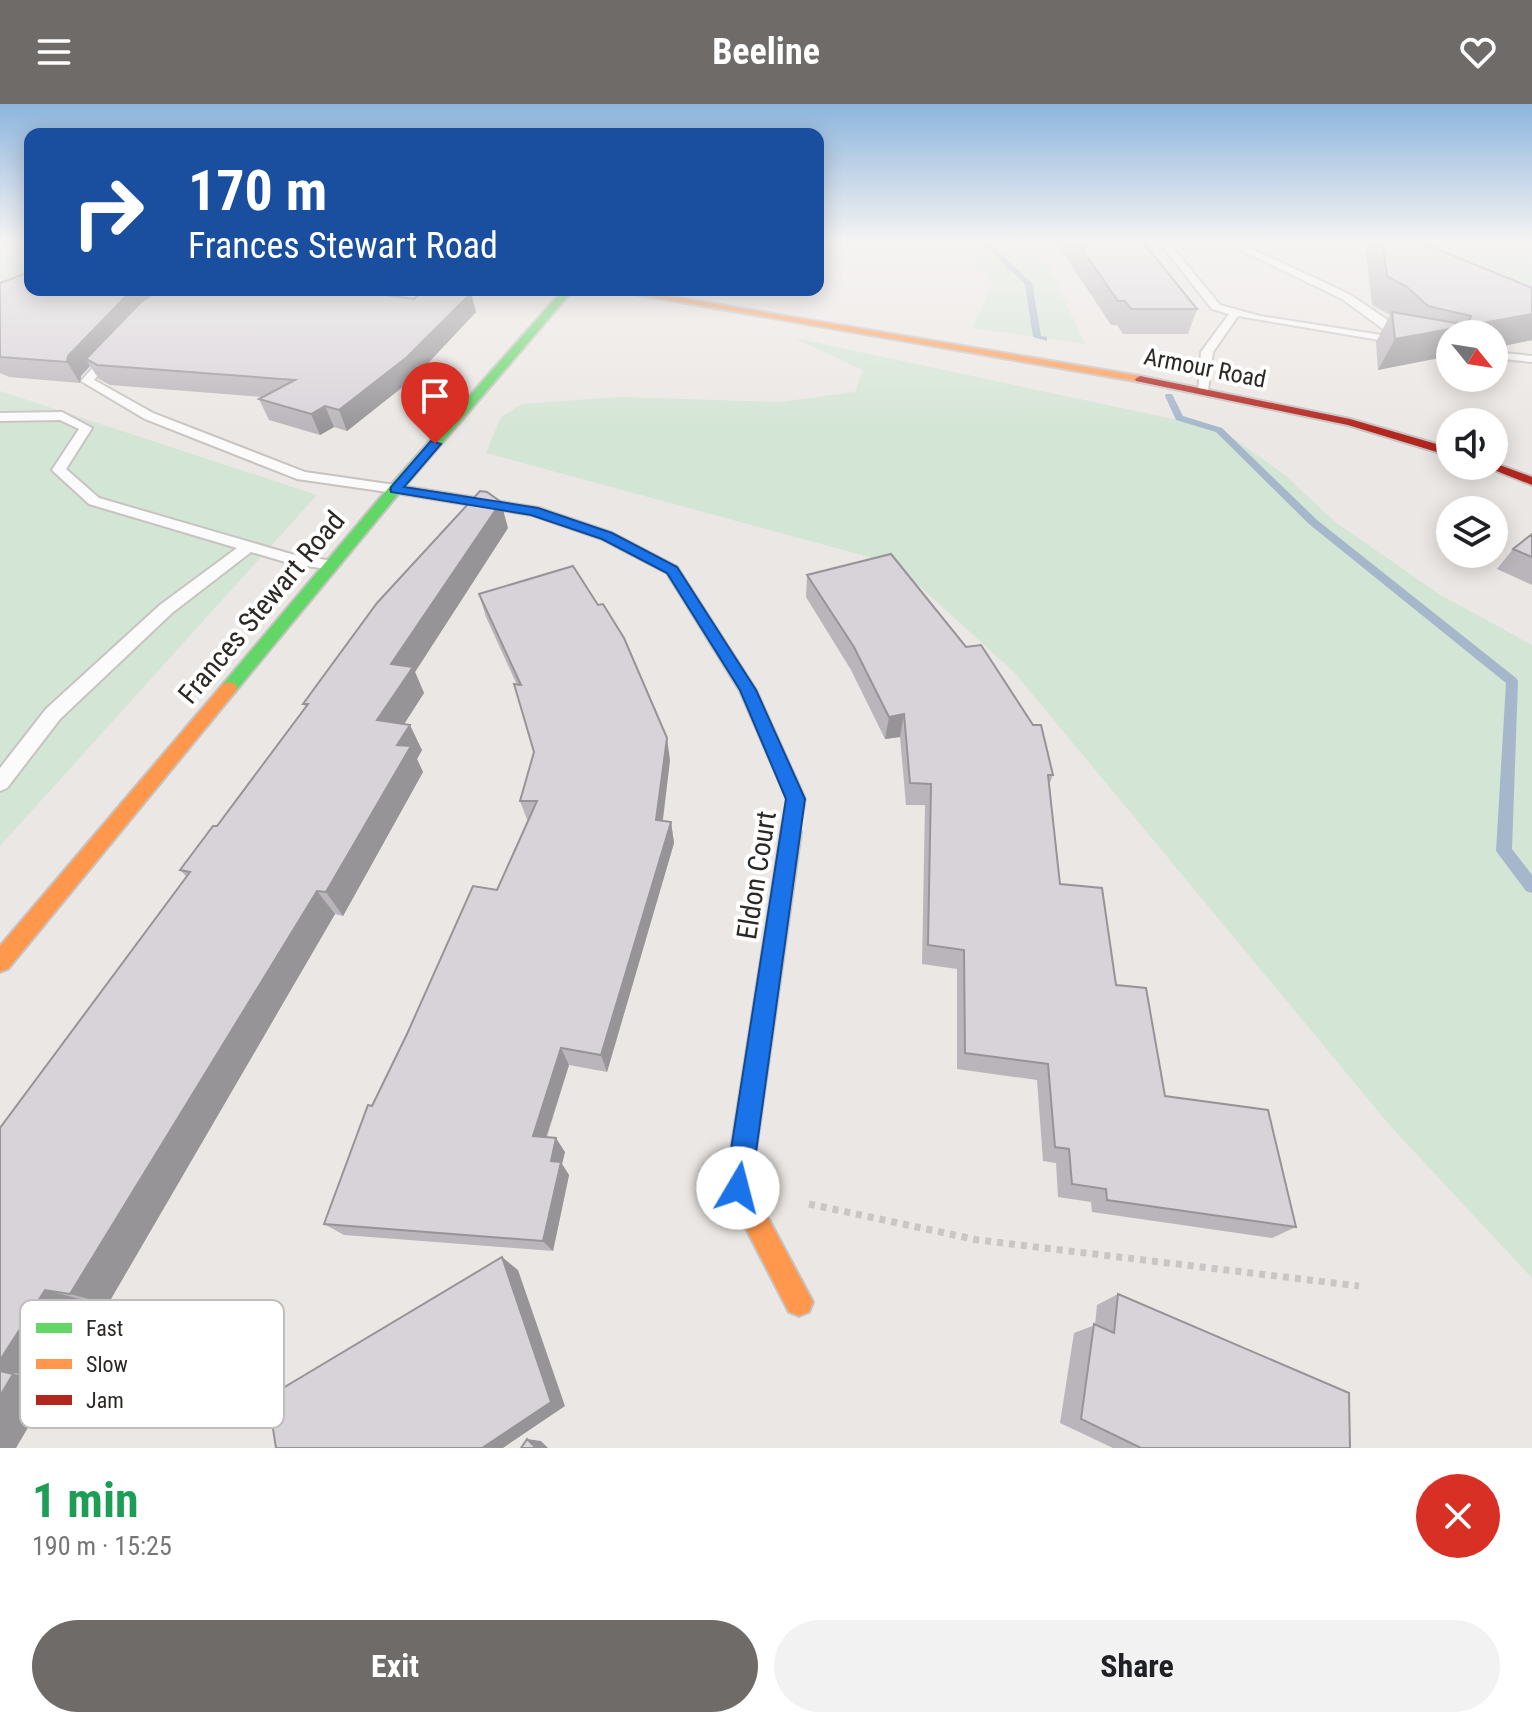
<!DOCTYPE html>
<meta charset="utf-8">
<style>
body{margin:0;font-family:"Roboto Condensed",sans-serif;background:#f2f2f2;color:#202124;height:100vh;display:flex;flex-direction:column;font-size:30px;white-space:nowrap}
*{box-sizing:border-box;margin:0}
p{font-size:26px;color:#757577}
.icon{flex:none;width:44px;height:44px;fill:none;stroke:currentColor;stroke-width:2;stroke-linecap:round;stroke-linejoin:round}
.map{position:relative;height:1344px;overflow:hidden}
.sheet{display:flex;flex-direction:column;background:#fff;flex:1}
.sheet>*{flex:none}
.hud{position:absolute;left:24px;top:24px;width:800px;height:168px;border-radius:16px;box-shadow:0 4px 20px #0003;background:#1a4fa0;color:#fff;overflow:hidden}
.needle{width:52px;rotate:120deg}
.controls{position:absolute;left:1436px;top:216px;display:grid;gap:16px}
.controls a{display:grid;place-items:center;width:72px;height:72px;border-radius:50%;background:#fff;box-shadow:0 4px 20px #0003;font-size:40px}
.pin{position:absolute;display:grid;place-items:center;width:68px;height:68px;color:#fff;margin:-82px -34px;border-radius:50% 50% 50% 0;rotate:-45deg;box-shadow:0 0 8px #0007}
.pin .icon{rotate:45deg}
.me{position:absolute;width:88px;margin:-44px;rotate:8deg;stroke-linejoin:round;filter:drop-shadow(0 0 6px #0008)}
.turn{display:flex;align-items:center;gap:28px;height:168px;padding:0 32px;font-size:36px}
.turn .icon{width:104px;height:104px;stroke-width:2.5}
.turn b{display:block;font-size:56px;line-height:68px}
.round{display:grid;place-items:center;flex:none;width:84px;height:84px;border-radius:42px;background:#f2f2f2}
.summary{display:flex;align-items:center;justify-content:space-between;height:136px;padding:0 32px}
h1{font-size:48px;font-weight:700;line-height:60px;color:#1e9e55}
.primary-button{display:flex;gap:16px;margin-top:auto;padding:16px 32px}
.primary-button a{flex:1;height:92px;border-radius:48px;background:#6e6b68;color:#fff;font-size:32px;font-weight:700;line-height:92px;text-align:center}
.primary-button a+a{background:#f2f2f2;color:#202124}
header{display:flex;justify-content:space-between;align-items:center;height:104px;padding:0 32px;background:#6e6b68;color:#fff;font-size:36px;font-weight:700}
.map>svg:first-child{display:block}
</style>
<header><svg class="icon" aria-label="menu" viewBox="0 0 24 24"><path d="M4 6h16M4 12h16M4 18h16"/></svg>Beeline<svg class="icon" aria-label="heart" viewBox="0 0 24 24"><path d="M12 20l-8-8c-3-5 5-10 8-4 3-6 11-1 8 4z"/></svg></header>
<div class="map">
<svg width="1532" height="1344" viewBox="0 0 1532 1344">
<rect width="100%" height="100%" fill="#ebe7e4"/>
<path fill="#d3e5d5" d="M 0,138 L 30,138 L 30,186 L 0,198 Z
M 947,138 L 1037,138 L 1085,240 L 972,224 L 993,179 Z
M 1414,138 L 1530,138 L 1532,140 L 1532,189 Z
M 794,234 L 1220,325 L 1285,371 L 1335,418 L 1439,490 L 1532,541 L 1532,1174 L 1392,1024 L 1014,568 L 895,460 L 486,349 L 501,313 L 522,300 L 620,293 L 779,298 L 855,288 L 863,266 Z
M 0,287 L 317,391 L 0,742 Z"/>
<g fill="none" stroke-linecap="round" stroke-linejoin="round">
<path fill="#a6b7cc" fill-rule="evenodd" d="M 981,138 L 988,138 L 1032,179 L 1041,232 L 1047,233 L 1047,237 L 1033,233 L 1025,180 Z
M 1166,290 L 1172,290 L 1183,312 L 1222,324 L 1317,416 L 1516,574 L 1518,577 L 1512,745 L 1532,771 L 1532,789 L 1526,787 L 1496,747 L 1506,579 L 1309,420 L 1216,328 L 1176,316 L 1165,292 Z"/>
<defs>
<path id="lane" d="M 1159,138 L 1168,138 L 1220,201 L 1260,212 L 1394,233 L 1342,195 L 1224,138 L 1237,138 L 1349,190 L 1392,219 L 1409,235 L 1450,242 L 1450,248 L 1238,212 L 1213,248 L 1208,286 L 1198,289 L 1201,248 L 1229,210 L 1212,205 Z
M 107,248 L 117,250 L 94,276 L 153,309 L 305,368 L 395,381 L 402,385 L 395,389 L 297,375 L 145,315 L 81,277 Z
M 1494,248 L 1532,252 L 1532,258 L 1494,254 Z
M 62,308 L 92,324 L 66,365 L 99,394 L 291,450 L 338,458 L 340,461 L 332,466 L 289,459 L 251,448 L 172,509 L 60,615 L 7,684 L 0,687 L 0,664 L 46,605 L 160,501 L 237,444 L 89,400 L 52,366 L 79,325 L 60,316 L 0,317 L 0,309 Z"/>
<path id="fast" d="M 563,186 L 573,186 L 400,388 L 235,588 L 223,588 L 221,584 L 223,580 L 390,382 Z"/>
<path id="slow" d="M 611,186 L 632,186 L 1140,272 L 1145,275 L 1140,278 Z
M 229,578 L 235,580 L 237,584 L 235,588 L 8,865 L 0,868 L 0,842 L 223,580 Z
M 791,720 L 798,723 L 801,728 L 751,1082 L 813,1198 L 809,1208 L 799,1212 L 789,1208 L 725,1084 L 781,728 L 784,723 Z"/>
<path id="jam" d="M 1140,272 L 1350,315 L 1450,344 L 1450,352 L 1348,321 L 1136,277 L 1135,275 Z
M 1494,359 L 1532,373 L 1532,381 L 1484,362 L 1494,362 Z
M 395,381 L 539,404 L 612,429 L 677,463 L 756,586 L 805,695 L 798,733 L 791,736 L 784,733 L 781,728 L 787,695 L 740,587 L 667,469 L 602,435 L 532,411 L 390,388 L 389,385 Z"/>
</defs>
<use href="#lane" stroke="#c7c3c1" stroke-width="4"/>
<use href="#fast" stroke="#c7c3c1" stroke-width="4"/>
<use href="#slow" stroke="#c7c3c1" stroke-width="4"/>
<use href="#jam" stroke="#c7c3c1" stroke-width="4"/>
<path stroke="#c9c7c6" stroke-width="7" stroke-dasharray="6 6" stroke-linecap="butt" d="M 809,1100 L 978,1136 L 1359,1182"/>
<use href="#lane" fill="#fcfbfb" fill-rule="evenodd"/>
<use href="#fast" fill="#63d668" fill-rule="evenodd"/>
<use href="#slow" fill="#ff974d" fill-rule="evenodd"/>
<use href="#jam" fill="#b3261e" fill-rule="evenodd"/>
</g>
<path fill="#bab5bb" d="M 1056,138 L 1143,138 L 1197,205 L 1188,230 L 1123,230 L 1117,221 L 1111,221 Z
M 1372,138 L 1420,138 L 1532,236 L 1494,244 L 1494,230 L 1378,266 L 1376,238 L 1390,211 L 1372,201 L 1366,149 Z
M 0,179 L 414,195 L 471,189 L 476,208 L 414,274 L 347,327 L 334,323 L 320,331 L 269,316 L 259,295 L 262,293 L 110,281 L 99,275 L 90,262 L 81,272 L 80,279 L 9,273 L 0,269 Z
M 508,424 L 415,568 L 424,589 L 404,620 L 422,646 L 417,655 L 423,668 L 343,812 L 335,810 L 108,1200 L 84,1196 L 37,1272 L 56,1276 L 0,1344 L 0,1024 L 187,773 L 180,766 L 217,722 L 306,603 L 303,600 Z
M 1532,430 L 1532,481 L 1497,465 L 1513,445 Z
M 807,471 L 1053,671 L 1049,681 L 1060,780 L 1116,881 L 1165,992 L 1296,1123 L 1272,1134 L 1092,1108 L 1091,1098 L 1058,1093 L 1056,1059 L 1043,1057 L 1037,976 L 957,965 L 957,865 L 922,860 L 925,701 L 906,701 L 900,633 L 885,635 L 851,566 L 806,493 Z
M 479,490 L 670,656 L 663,717 L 671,718 L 674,739 L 607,968 L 569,961 L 547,1033 L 565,1048 L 562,1060 L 569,1071 L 553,1147 L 344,1131 L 324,1120 L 372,1002 L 497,786 L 528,718 L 520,697 L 534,648 L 517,581 L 486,513 Z
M 1118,1190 L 1350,1344 L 1113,1344 L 1060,1319 L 1074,1229 L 1095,1221 L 1097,1201 Z"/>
<path fill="#979498" d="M 135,186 L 174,186 L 86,255 L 90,262 L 81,272 L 80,279 L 67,258 L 68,252 L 127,191 Z
M 471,189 L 476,208 L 414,274 L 347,327 L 339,306 Z
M 1532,210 L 1532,236 L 1494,244 L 1494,230 L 1450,230 L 1450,252 L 1378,266 L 1395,235 Z
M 325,302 L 334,323 L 320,331 L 311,310 Z
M 501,398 L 508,424 L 415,568 L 424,589 L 390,642 L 377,616 L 391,560 Z
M 904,610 L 900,633 L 885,635 L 889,613 Z
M 410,621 L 422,646 L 417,655 L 423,668 L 343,812 L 326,788 L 397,641 Z
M 667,634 L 670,656 L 660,737 L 656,716 Z
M 671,718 L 674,739 L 607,968 L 601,951 Z
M 317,787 L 335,810 L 108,1200 L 70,1190 Z
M 561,944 L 569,961 L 542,1046 L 533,1032 Z
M 556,1034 L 565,1048 L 562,1060 L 569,1071 L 553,1147 L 543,1137 L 551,1057 Z
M 502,1153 L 518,1166 L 565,1302 L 503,1344 L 482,1344 Z
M 45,1186 L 84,1196 L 37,1272 L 0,1267 L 0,1256 Z
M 13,1270 L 56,1276 L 16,1344 L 0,1344 L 0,1292 Z
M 527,1335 L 541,1337 L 548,1344 L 536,1344 Z"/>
<path fill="#d8d3d9" stroke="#979498" stroke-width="2" d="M 1077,138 L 1143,138 L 1197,205 L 1131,205 L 1125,197 L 1118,197 Z
M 1382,138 L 1420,138 L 1532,184 L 1532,210 L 1395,235 L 1392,208 L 1468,221 L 1471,212 L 1428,202 L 1407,183 L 1387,172 Z
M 30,168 L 30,186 L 135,186 L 127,191 L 68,252 L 67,258 L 0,253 L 0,179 Z
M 159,186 L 350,186 L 414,195 L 424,186 L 471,189 L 407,253 L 339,306 L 325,302 L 311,310 L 259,295 L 295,276 L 97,261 L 86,255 L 140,199 Z
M 480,387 L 487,388 L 501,398 L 391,560 L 413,563 L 377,616 L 410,621 L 397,641 L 411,642 L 326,788 L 317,787 L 70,1190 L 45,1186 L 0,1256 L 0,1024 L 190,768 L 180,766 L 213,722 L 217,722 L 308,600 L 303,600 L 377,499 Z
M 1532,430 L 1532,453 L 1513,445 Z
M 891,450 L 966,543 L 981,541 L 1033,621 L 1041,621 L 1053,671 L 1048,671 L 1060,780 L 1102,784 L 1116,881 L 1146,884 L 1165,992 L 1268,1006 L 1296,1123 L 1107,1096 L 1106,1085 L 1072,1080 L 1069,1045 L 1055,1043 L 1048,960 L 965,949 L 964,846 L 928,841 L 931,680 L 910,679 L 904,610 L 889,613 L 854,543 L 807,471 Z
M 573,462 L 598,501 L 603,500 L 624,534 L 667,634 L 656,716 L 671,718 L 601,951 L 561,944 L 533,1032 L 556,1034 L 551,1057 L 561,1058 L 543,1137 L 324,1120 L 368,1001 L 372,1002 L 407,930 L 473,782 L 497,786 L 537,697 L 520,697 L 534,648 L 514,580 L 521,581 L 479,490 Z
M 502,1153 L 551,1298 L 482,1344 L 276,1344 L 268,1293 Z
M 1118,1190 L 1349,1289 L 1350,1344 L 1141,1344 L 1081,1315 L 1094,1220 L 1114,1229 Z
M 0,1267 L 13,1270 L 0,1292 Z
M 527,1335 L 536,1344 L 521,1344 Z"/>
<linearGradient id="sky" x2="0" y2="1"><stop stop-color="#8db5dd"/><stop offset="0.42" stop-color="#f6f4f3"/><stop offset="1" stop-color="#f6f4f3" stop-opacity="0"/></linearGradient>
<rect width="1532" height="327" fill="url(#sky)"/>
<path fill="#1a73e8" stroke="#114b97" stroke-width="2" d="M 431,337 L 441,340 L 404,383 L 538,404 L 612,429 L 677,463 L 756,586 L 805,695 L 751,1084 L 747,1093 L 738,1097 L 729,1093 L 725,1084 L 786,695 L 740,586 L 667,469 L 602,435 L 531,411 L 391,388 L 391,383 Z"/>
<g text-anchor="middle" stroke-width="8" stroke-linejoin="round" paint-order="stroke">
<g font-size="24" fill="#2b2826" stroke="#fff">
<text transform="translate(1205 264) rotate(11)" y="8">Armour Road</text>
</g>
<g font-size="28" fill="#2b2826" stroke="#fff">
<text transform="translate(261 503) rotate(-50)" y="10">Frances Stewart Road</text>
<text transform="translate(756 771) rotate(-81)" y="10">Eldon Court</text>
</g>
</g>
<rect x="20" y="1196" width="264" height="128" rx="12" fill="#fff" stroke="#bfbebe" stroke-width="2"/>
<rect x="36" y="1219" width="36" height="10" fill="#63d668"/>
<rect x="36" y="1255" width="36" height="10" fill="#ff974d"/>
<rect x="36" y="1291" width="36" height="10" fill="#b3261e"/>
<g font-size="22" fill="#2b2826">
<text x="86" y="1232">Fast</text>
<text x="86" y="1268">Slow</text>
<text x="86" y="1304">Jam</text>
</g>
</svg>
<div class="controls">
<a><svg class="needle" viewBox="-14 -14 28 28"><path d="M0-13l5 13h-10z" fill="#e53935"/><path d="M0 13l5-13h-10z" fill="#757577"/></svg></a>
<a><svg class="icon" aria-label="sound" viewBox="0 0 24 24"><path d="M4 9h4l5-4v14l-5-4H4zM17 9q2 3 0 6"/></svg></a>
<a><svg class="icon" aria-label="layers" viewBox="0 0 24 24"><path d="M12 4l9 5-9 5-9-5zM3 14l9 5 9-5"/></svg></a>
</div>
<div class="pin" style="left:435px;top:340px;background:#d93025"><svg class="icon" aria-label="arrive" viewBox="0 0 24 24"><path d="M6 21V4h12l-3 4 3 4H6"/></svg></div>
<svg class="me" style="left:738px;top:1084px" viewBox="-20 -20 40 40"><circle r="19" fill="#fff"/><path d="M0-13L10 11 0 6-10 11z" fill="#1a73e8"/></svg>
<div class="hud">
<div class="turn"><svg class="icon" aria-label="right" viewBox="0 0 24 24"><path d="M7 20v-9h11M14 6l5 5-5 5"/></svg><div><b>170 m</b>Frances Stewart Road</div></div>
</div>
</div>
<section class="sheet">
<div class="summary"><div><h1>1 min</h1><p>190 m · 15:25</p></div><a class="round" style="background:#d93025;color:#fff"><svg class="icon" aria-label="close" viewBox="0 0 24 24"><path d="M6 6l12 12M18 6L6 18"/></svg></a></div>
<div class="primary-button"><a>Exit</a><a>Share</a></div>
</section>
